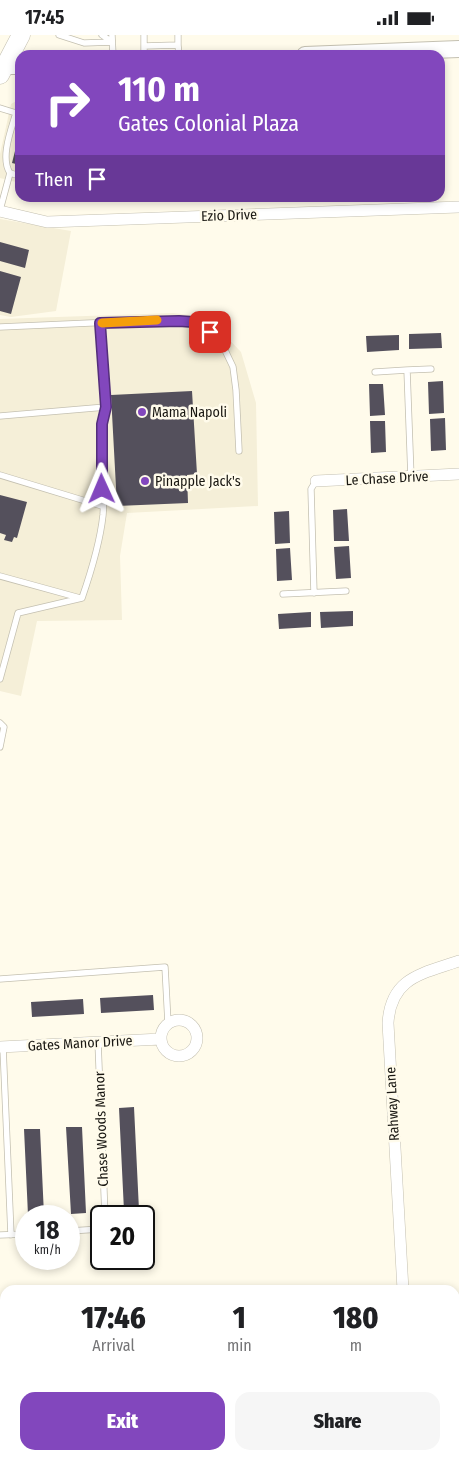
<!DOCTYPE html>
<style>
body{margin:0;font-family:"Fira Sans Condensed",sans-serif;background:#f6f6f6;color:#202124;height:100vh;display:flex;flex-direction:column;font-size:19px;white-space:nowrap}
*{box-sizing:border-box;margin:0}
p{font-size:16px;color:#757577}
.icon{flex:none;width:28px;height:28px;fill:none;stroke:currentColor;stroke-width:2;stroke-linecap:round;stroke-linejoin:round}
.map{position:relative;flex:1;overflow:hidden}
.side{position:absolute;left:0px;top:1250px;width:460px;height:175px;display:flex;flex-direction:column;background:#fff;border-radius:15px 15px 0 0;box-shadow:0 2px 8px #0003}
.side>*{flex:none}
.guide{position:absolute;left:15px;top:15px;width:430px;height:152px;border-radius:15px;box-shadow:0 2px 8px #0003;background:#8247bd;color:#fff;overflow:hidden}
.speed{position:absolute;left:15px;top:1170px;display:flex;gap:10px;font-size:25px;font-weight:700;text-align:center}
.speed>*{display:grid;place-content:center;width:65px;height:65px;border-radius:50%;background:#fff;box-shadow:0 2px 8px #0003;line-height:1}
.speed small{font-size:12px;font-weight:400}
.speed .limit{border:2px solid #111;border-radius:8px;background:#fff;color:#111}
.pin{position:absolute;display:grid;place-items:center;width:42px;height:42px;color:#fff;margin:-21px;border-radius:10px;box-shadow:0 2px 8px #0006}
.me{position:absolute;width:55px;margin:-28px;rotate:359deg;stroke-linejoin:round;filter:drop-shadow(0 0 4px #0008)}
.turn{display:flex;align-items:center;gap:18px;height:105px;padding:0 20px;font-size:22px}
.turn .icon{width:65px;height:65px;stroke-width:2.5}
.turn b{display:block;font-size:35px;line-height:42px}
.then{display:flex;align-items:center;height:48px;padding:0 20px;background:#0003;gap:10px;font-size:19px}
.eta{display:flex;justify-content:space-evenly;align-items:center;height:85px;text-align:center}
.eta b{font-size:30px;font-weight:800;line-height:35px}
.primary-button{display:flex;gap:10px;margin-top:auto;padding:10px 20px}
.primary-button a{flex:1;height:58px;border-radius:15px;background:#8247bd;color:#fff;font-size:20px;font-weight:800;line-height:58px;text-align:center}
.primary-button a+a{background:#f6f6f6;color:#202124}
.status{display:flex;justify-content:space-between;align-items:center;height:35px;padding:0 25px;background:#fff;direction:ltr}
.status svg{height:14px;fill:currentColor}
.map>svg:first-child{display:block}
</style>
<div class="status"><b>17:45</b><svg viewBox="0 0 49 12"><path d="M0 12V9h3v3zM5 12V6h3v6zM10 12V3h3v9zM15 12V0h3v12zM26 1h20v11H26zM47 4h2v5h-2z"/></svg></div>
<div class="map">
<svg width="459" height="1425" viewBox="0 0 459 1425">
<rect width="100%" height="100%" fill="#fffbeb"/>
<path fill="#f5efd8" d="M 20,64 L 20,148 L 0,143 L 0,119 L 11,69 Z
M 0,184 L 71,196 L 56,276 L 11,282 L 0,280 Z
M 173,278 L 199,281 L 220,295 L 241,317 L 256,368 L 258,471 L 127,478 L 120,521 L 122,585 L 37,586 L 21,661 L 0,656 L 0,284 Z"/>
<path fill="#54505c" d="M 19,100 L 20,101 L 20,130 L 12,128 Z
M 0,207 L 29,215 L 25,233 L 0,226 Z
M 0,236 L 21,242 L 11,279 L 0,276 Z
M 441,298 L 442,313 L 409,314 L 409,299 Z
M 399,300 L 399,315 L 367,317 L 366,301 Z
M 443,346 L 444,378 L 429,379 L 428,347 Z
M 369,349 L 383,349 L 385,380 L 370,381 Z
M 192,356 L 197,439 L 187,440 L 188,468 L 117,471 L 111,360 Z
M 445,383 L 446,415 L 431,416 L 430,384 Z
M 370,386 L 385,386 L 386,417 L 371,418 Z
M 0,460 L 27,467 L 17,503 L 14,502 L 12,507 L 4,505 L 6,500 L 0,498 Z
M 347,474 L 349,506 L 334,506 L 333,475 Z
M 289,476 L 290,508 L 275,509 L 274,477 Z
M 349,511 L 351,543 L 336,544 L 334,512 Z
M 290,513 L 292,545 L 277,546 L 276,514 Z
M 353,576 L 353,591 L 321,593 L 320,577 Z
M 311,577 L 311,592 L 279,594 L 278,579 Z
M 153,960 L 154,975 L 101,978 L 100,963 Z
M 83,964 L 84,979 L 32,982 L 31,967 Z
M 134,1072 L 139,1175 L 124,1176 L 119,1073 Z
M 66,1092 L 82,1092 L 86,1178 L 71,1179 Z
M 24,1094 L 40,1094 L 44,1180 L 28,1180 Z"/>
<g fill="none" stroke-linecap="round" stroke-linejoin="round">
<defs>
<path id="lane" d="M 59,0 L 84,8 L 112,7
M 102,0 L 112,7
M 112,0 L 113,20
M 144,0 L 144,20
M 178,10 L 179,20
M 144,11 L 178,10 L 178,0
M 0,73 L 16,78
M 10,138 C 0,123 11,95 16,78 L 20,73
M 0,175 L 10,138 L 20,141
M 0,292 L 158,285 L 193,287 L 210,297 L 223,311 L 233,332 L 236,355 L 239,416
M 375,337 L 407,335
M 0,381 L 106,372 L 100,288
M 0,440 L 102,471
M 411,442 L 407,335 L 431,334
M 0,541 L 80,563
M 314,558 L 311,454 L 316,446
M 283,559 L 346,556
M 0,644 L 18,578 L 82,563 C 91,537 100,508 103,480 C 106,444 96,407 106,372
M 0,688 L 4,692 L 0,712
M 0,944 L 165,932 L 168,988
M 98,1007 L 105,1181
M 3,1012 L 11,1200
M 69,1196 L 101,1194
M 0,1200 L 26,1199"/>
<path id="street" d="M 0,176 L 47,187 L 459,172
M 316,446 L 459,439
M161 1003a18 18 0 1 1 36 0a18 18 0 1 1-36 0Z
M 0,1012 L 161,1004
M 403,1255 L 388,988 C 391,942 422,939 459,926
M 455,1294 L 459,1294"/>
<path id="secondary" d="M 305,20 L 459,14
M 0,31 L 20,31"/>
<path id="primary" d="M 0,40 L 21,0"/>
</defs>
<use href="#lane" stroke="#c4c0b1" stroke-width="7"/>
<use href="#street" stroke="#c4c0b1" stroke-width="12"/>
<use href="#secondary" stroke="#c4c0b1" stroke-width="18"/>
<use href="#primary" stroke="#c4c0b1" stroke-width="19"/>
<use href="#lane" stroke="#fff" stroke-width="5.5"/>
<use href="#street" stroke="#fff" stroke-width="11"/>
<use href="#secondary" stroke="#fff" stroke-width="16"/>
<use href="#primary" stroke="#fff" stroke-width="18"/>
</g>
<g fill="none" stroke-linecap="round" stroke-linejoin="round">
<defs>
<path id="route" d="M 102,454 L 102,389 L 106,372 L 100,288 L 179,286 L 193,287 L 210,297"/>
</defs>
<use href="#route" stroke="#542e7b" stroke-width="12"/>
<use href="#route" stroke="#8247bd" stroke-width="9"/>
<path stroke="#f59e0b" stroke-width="9" d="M 102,288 L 157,285"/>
</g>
<g fill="#8247bd" stroke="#fffbeb" stroke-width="2">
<circle cx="142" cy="377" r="5"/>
<circle cx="145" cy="446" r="5"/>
</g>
<g text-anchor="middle" stroke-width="5" stroke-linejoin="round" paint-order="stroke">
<g font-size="14" fill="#191712" stroke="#fffbeb">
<text transform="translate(229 180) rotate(-2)" y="5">Ezio Drive</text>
<text transform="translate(387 443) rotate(-3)" y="5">Le Chase Drive</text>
<text transform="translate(80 1008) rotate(-3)" y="5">Gates Manor Drive</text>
<text transform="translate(392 1069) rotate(-93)" y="5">Rahway Lane</text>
<text transform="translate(101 1094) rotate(-92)" y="5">Chase Woods Manor</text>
</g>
<g font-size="14" fill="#191712" stroke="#fffbeb" text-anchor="start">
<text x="152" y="382">Mama Napoli</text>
<text x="155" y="451">Pinapple Jack's</text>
</g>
</g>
</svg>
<div class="speed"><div>18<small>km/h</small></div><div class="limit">20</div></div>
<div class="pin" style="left:210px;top:297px;background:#d93025"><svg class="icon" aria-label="arrive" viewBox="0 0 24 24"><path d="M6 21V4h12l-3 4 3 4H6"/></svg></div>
<svg class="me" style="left:102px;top:454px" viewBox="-20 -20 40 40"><path d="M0-17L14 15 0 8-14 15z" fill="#8247bd" stroke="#fff" stroke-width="4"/></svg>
<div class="guide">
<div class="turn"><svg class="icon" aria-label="right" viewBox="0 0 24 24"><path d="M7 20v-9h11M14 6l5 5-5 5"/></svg><div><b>110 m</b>Gates Colonial Plaza</div></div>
<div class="then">Then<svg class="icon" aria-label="arrive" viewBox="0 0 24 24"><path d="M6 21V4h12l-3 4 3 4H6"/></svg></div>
</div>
<section class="side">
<div class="eta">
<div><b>17:46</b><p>Arrival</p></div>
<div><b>1</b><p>min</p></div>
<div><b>180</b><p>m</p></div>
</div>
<div class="primary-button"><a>Exit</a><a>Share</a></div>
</section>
</div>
